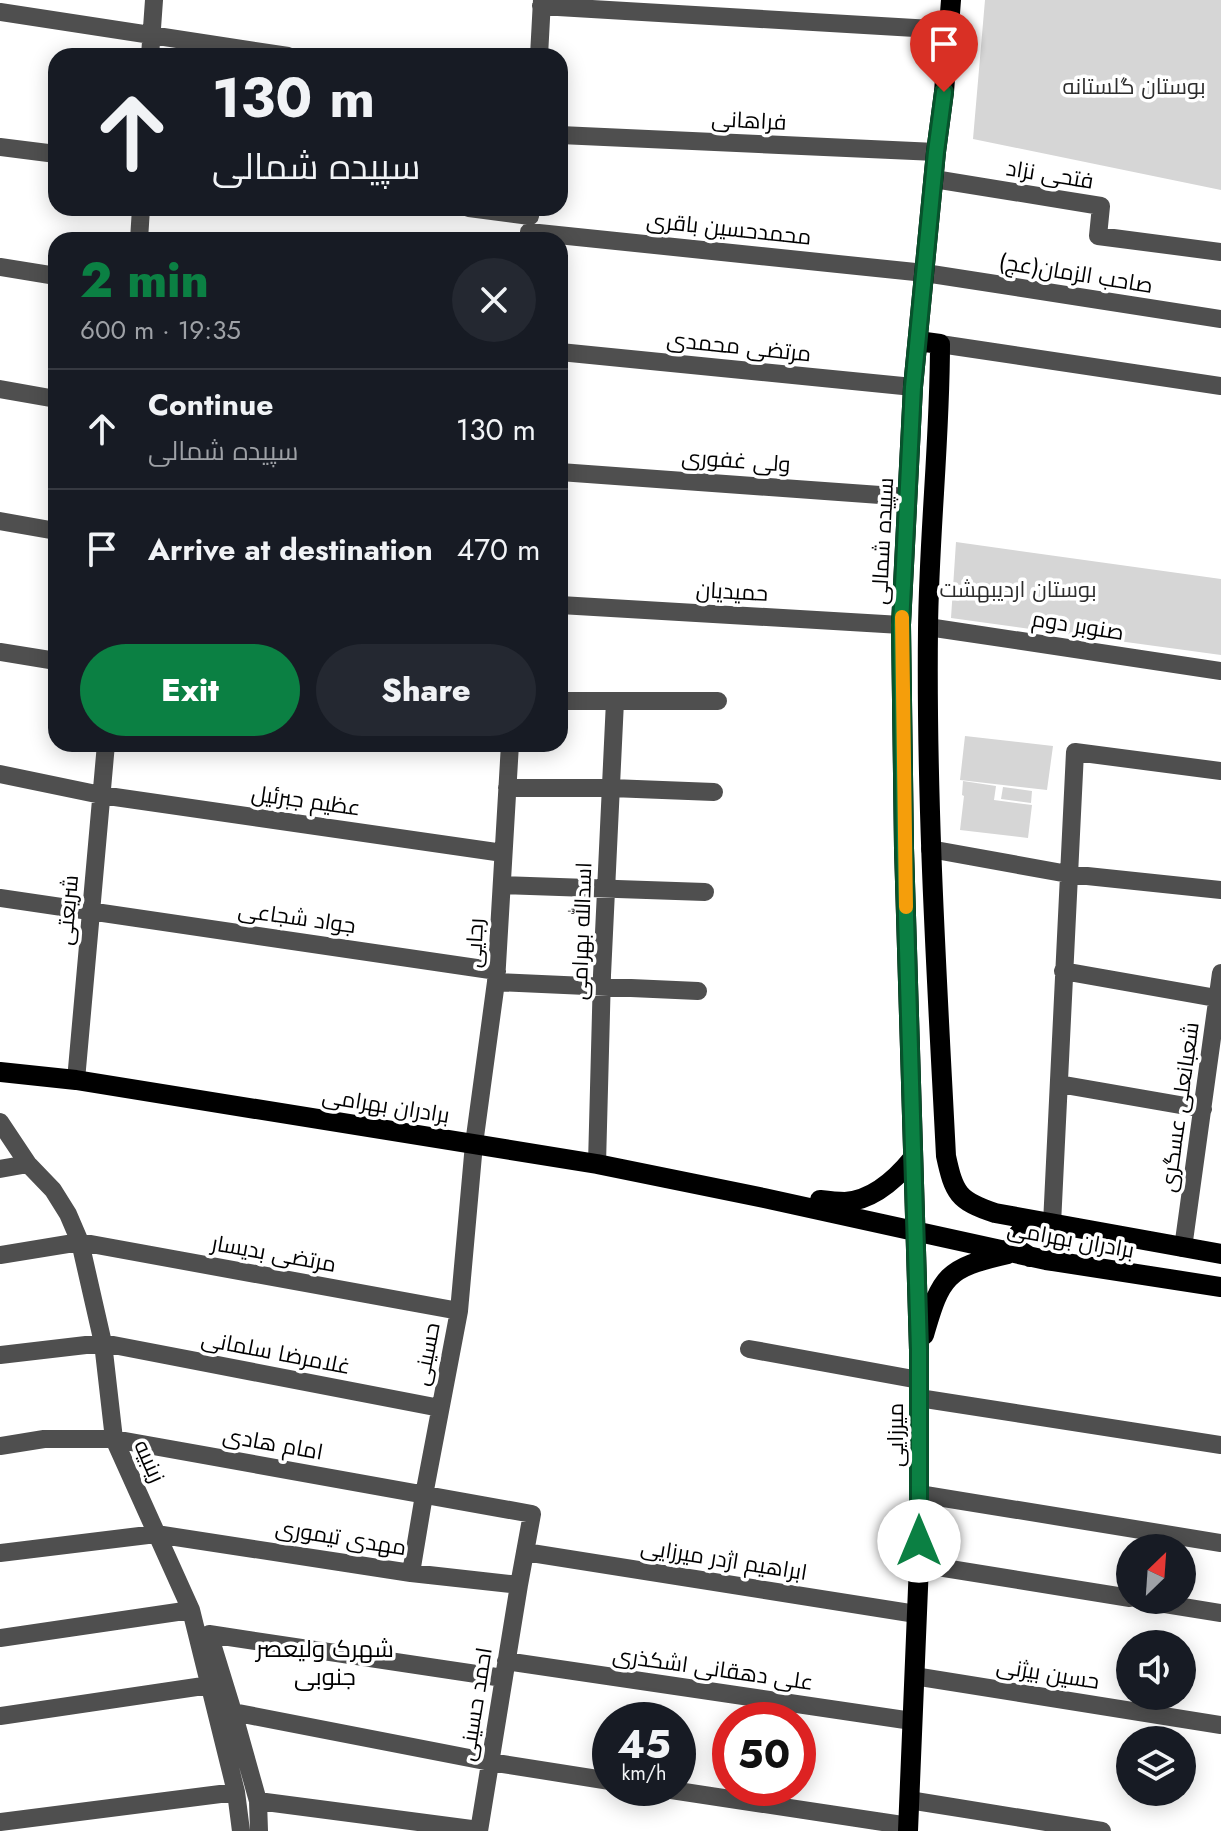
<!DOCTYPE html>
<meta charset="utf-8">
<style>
body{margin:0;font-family:Jost,Cairo,sans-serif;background:#242831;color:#f1f3f6;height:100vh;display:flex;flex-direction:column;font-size:30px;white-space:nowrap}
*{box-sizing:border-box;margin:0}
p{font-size:26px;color:#9ea1a6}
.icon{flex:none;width:44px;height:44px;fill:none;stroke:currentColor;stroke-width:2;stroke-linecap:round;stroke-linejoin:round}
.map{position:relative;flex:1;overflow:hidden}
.drawer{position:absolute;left:48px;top:232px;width:520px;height:520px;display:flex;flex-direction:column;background:#171b24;border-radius:24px;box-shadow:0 4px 20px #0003}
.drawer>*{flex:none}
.hud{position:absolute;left:48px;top:48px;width:520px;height:168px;border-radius:24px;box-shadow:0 4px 20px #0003;background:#171b24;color:#f1f3f6;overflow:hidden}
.needle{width:52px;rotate:25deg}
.controls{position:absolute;left:1116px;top:1534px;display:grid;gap:16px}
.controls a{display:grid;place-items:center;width:80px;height:80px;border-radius:50%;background:#171b24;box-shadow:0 4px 20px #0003;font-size:40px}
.speed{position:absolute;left:592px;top:1702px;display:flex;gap:16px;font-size:40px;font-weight:700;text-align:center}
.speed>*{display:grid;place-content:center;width:104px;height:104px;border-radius:50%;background:#171b24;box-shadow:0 4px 20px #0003;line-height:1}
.speed small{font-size:20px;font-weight:400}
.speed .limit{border:12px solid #d22;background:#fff;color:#111}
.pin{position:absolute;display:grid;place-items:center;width:68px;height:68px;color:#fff;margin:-82px -34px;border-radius:50% 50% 50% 0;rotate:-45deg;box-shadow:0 0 8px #0007}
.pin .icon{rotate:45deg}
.me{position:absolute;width:88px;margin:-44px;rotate:0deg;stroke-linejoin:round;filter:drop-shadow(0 0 6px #0008)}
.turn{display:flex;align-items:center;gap:28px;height:168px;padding:0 32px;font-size:36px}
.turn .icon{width:104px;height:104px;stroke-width:2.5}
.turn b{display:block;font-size:56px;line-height:68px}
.round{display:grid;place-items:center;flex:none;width:84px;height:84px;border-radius:42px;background:#242831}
.headline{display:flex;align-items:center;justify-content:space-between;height:136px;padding:0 32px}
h1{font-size:48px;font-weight:800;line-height:60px;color:#0b8043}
.cta{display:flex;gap:16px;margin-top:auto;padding:16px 32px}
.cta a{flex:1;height:92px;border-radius:48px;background:#0b8043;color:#fff;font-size:32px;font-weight:800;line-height:92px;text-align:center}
.cta a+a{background:#242831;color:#f1f3f6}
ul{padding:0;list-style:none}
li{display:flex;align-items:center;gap:24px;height:120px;padding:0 32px;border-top:2px solid #363941}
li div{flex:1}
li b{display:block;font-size:30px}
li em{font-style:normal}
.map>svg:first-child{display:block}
</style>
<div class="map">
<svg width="1221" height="1831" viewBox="0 0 1221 1831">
<rect width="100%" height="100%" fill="#fff"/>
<path fill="#d6d6d6" d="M 985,0 L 1221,0 L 1221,190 L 973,139 Z
M 956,542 L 1221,579 L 1221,655 L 951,618 Z
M 965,736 L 1053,746 L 1047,790 L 960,780 Z
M 963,781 L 996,786 L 994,800 L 1032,805 L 1028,838 L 960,830 L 964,796 L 962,795 Z
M 1003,787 L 1032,791 L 1031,803 L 1001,799 Z"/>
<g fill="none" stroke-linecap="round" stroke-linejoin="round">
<path stroke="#4f4f4f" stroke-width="18" d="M 541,6 L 949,30
M 0,12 L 288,56
M 150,56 L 154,0
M 539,56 L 542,0
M 560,135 L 936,152
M 0,147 L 56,154
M 934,179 L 1101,206 L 1098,236 L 1221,252
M 469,208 L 530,216
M 529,232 L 925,273 L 1221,319
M 139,240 L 141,208
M 0,267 L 56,276
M 940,344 L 1221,386
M 560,352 L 913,387
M 0,389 L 56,399
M 560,472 L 908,497
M 0,521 L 56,531
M 560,605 L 901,625
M 928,627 L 1221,671
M 0,652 L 56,661
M 560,701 L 718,701
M 0,774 L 101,795 L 503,853
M 507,788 L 611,788 L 714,792
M 930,849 L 1068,874 L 1221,890
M 502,885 L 705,892
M 0,898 L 497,971
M 1063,971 L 1221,999
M 496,982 L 698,991
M 76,1080 L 106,744
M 1059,1084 L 1203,1109
M 0,1122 L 28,1164 L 53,1190 L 68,1214 L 80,1242 L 103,1343 L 114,1439 L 191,1610 L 236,1792 L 241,1831
M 597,1164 L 602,975 L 615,701
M 0,1169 L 28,1164
M 1052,1224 L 1075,752 L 1221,771
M 1183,1248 L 1221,973
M 0,1255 L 80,1242 L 459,1311
M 749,1349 L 919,1380
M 0,1355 L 103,1343 L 440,1408
M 919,1398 L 1221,1445
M 0,1446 L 44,1439 L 114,1439 L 532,1514 L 519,1585 L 479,1831
M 919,1494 L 1221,1543
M 525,1552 L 916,1614
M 0,1553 L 156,1534 L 411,1573 L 519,1585
M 919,1564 L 1130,1598
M 411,1573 L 424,1495 L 459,1311 L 474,1144 L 496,982 L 510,744
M 1140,1600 L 1221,1613
M 0,1638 L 191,1610
M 506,1661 L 912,1721
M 914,1676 L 1221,1725
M 233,1712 L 490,1762 L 610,1781
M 0,1716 L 210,1685
M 658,1788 L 909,1826
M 909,1800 L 1102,1831
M 258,1801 L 479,1830
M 0,1822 L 236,1792
M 259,1831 L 258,1801 L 233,1712 L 209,1634 L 503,1678"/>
<path stroke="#000" stroke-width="20" d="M 918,341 L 940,344 C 940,439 929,534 928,629 C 926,805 937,980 946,1156 C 954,1193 958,1201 995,1213 L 1221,1254
M 0,1072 L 76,1080 L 597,1164 L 764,1198 L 1046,1260 L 1221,1287
M 820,1200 C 828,1201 837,1202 845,1202 C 873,1200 896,1179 913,1158
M 1030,1257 L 1016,1248 L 1013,1244 C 1016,1231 1029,1227 1041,1222
M 924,1335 C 941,1276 946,1268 1008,1254
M 908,1831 L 919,1564 L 919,1350 L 904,848 L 901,625 L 913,387 L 936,152 L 944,92 L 951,0"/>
</g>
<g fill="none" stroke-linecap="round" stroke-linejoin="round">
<defs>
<path id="route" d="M 919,1541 L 919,1350 L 904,848 L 901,625 L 913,387 L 936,152 L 944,92"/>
</defs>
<use href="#route" stroke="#07532c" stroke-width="20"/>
<use href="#route" stroke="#0b8043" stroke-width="14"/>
<path stroke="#f59e0b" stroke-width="14" d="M 902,617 L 906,907"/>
</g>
<g text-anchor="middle" stroke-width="7" stroke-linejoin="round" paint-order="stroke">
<g font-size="22" fill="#2d2d2d" stroke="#fff">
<text x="1134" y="94">بوستان گلستانه</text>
<text x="1018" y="597">بوستان اردیبهشت</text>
</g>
<g font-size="22" fill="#000" stroke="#fff">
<text transform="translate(749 120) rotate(3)" y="8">فراهانی</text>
<text transform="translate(1050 174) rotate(9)" y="8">فتحی نزاد</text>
<text transform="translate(729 228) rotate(6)" y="8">محمدحسین باقری</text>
<text transform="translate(1076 273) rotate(9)" y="8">صاحب الزمان(عج)</text>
<text transform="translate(739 346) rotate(6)" y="8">مرتضی محمدی</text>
<text transform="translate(736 460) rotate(4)" y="8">ولی غفوری</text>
<text transform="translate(882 541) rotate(-87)" y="8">سپیده شمالی</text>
<text transform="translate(732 591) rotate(3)" y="8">حمیدیان</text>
<text transform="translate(1078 625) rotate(9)" y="8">صنوبر دوم</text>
<text transform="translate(306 800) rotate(8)" y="8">عظیم جبرئیل</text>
<text transform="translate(67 910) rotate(-85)" y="8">شریعتی</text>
<text transform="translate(297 917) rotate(8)" y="8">جواد شجاعی</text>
<text transform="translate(581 931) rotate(-88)" y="8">اسدالله بهرامی</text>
<text transform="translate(474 943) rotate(-87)" y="8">رجایی</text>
<text transform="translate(386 1105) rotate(9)" y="8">برادران بهرامی</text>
<text transform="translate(1179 1107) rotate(-82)" y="8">شعبانعلی عسگری</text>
<text transform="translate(1071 1239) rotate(10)" y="8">برادران بهرامی</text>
<text transform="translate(274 1253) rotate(10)" y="8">مرتضی بدیسار</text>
<text transform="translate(276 1352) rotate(11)" y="8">غلامرضا سلمانی</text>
<text transform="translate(426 1354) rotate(-79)" y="8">حسینی</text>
<text transform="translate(895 1435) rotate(-90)" y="8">میرزایی</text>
<text transform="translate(273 1443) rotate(10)" y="8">امام هادی</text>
<text transform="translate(150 1461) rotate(66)" y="8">زینبیه</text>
<text transform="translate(341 1537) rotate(9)" y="8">مهدی تیموری</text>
<text transform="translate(724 1559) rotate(9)" y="8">ابراهیم اژدر میرزایی</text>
<text transform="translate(713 1668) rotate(8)" y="8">علی دهقانی اشکذری</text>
<text transform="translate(1048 1673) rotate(9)" y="8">حسین بیژنی</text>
<text transform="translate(475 1704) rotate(-81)" y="8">احمد حسینی</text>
</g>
<g font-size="24" fill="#000" stroke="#fff">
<text x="325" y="1657">شهرک ولیعصر<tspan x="325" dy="28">جنوبی</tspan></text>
</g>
</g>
</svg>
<div class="controls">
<a><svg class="needle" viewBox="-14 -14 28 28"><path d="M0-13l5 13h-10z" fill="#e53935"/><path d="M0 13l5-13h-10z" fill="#9ea1a6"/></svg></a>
<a><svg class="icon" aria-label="sound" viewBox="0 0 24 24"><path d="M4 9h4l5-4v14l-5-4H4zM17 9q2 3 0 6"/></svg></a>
<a><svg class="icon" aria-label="layers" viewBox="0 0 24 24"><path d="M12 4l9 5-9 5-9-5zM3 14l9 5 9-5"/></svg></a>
</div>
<div class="speed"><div>45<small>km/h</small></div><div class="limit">50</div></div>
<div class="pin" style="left:944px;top:92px;background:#d93025"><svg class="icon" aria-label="arrive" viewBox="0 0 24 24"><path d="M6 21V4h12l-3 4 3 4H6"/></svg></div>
<svg class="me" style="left:919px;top:1541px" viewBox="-20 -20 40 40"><circle r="19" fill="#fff"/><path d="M0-13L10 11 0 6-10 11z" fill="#0b8043"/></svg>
<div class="hud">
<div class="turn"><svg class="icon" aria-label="ahead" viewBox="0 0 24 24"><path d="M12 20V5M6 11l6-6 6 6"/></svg><div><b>130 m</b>سپیده شمالی</div></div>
</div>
<section class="drawer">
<div class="headline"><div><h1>2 min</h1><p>600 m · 19:35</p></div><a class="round"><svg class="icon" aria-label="close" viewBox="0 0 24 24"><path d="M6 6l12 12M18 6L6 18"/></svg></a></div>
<ul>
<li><svg class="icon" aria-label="ahead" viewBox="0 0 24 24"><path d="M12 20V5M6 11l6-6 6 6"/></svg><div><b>Continue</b><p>سپیده شمالی</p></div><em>130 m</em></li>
<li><svg class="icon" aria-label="arrive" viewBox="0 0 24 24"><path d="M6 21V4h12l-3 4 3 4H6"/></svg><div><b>Arrive at destination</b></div><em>470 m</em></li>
</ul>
<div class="cta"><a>Exit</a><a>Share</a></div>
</section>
</div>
